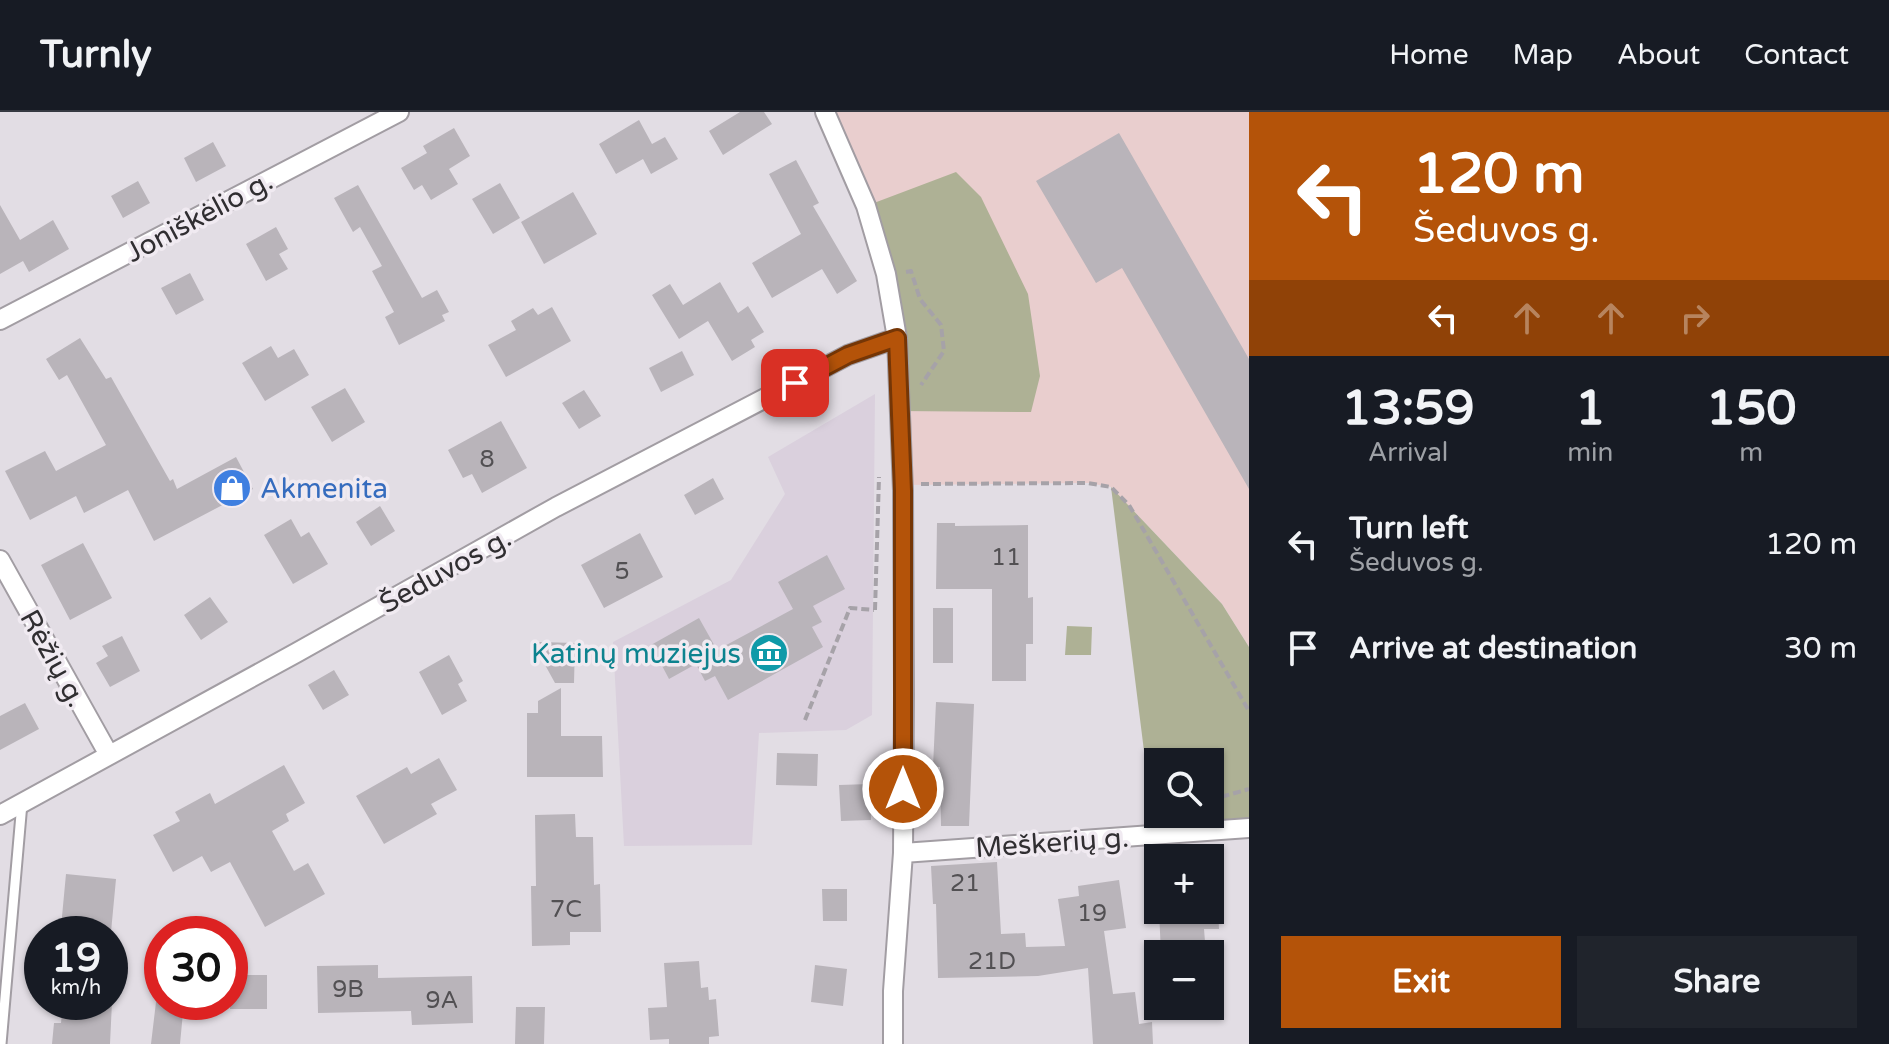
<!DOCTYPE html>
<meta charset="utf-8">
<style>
body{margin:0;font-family:"Varela Round",sans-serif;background:#20242c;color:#f1f3f6;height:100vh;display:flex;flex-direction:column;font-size:30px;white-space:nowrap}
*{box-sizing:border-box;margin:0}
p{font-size:26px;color:#9ea1a6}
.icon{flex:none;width:44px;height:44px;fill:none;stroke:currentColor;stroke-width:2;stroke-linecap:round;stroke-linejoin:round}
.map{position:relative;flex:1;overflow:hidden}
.drawer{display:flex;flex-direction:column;background:#171b24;width:640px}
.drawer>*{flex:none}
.guide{background:#b45309;color:#fff;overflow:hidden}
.controls{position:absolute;left:1144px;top:636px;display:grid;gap:16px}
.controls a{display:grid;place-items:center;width:80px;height:80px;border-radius:0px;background:#171b24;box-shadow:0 2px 6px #0004;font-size:40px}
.speed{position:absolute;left:24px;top:804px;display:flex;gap:16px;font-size:40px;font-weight:700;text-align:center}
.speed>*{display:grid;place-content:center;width:104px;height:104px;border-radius:50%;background:#171b24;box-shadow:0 2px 6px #0004;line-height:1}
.speed small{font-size:20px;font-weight:400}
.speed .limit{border:12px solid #d22;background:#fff;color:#111}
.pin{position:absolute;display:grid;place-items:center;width:68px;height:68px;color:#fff;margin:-34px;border-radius:16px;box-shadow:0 4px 12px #0006}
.me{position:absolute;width:88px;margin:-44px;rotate:0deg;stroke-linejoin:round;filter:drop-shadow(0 0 6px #0008)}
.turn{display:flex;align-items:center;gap:28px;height:168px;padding:0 32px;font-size:36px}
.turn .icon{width:104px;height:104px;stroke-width:2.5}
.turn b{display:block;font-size:56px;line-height:68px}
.lanes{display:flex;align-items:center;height:76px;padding:0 32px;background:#0003;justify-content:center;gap:40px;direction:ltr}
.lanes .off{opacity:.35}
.eta{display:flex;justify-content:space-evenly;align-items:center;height:136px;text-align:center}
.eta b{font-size:48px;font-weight:800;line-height:56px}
.primary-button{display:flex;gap:16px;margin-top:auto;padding:16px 32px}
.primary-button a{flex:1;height:92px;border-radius:0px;background:#b45309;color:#fff;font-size:32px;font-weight:800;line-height:92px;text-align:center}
.primary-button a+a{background:#20242c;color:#f1f3f6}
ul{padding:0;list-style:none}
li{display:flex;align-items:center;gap:24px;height:104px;padding:0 32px}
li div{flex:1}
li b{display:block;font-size:30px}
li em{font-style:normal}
header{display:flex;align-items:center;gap:48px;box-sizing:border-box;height:112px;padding:0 40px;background:#171b24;border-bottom:2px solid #363941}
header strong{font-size:38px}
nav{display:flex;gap:44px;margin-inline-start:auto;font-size:28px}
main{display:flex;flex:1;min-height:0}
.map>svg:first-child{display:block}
</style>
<header>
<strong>Turnly</strong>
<nav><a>Home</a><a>Map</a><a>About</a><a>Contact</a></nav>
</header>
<main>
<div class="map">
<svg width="1249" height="932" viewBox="0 0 1249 932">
<rect width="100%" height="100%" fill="#e2dde4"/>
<path fill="#dad0dd" d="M 875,282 L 872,603 L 846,618 L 759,621 L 752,733 L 624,734 L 613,530 L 731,468 L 785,382 L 768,345 Z"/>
<path fill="#e9cece" d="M 825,0 L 1249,0 L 1249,535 L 1222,492 L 1111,375 L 1088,371 L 903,373 L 886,162 Z"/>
<path fill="#aeb195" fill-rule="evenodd" d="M 956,60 L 981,85 L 1028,182 L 1040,264 L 1031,300 L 898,299 L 897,226 L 866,94 Z
M 1111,375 L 1222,492 L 1249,535 L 1249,711 L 1153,711 ZM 1158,650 L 1210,650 L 1210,702 L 1158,702 Z
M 1067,514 L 1092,515 L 1091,543 L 1065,543 Z"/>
<path fill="#b9b4ba" d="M 740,0 L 764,0 L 772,12 L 723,43 L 709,19 Z
M 639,8 L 652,32 L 665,25 L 678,47 L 651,62 L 643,47 L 616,62 L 599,32 Z
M 454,16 L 470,44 L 449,57 L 458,72 L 431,88 L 422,73 L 414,78 L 401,56 L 427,41 L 423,34 Z
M 1119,21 L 1249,247 L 1249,377 L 1122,156 L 1096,171 L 1036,69 Z
M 213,30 L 226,54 L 196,70 L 184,46 Z
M 796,48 L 819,91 L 813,94 L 857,169 L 837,182 L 822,157 L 772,186 L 752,151 L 801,122 L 769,62 Z
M 138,69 L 150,91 L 123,106 L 111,84 Z
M 500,71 L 520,106 L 493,122 L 472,87 Z
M 358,73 L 422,186 L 437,178 L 449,200 L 442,203 L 445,209 L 399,233 L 385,205 L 394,200 L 372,159 L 382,154 L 360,115 L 353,120 L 334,86 Z
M 573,80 L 597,122 L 544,152 L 521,110 Z
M 0,93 L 20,128 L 53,108 L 69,137 L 29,160 L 23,149 L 0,162 Z
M 276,115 L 288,137 L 279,142 L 288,157 L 266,169 L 246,132 Z
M 190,161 L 204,188 L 176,203 L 161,176 Z
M 720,170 L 738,201 L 748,194 L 764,220 L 751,228 L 755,235 L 732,249 L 708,209 L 679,227 L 652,183 L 670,172 L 683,193 Z
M 552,195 L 571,229 L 506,265 L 488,233 L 516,218 L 511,209 L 533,196 L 538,203 Z
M 80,226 L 106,267 L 111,265 L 170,369 L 173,367 L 177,377 L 236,345 L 253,377 L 154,429 L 128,378 L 84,401 L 76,384 L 30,408 L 5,359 L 45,339 L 56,359 L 106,333 L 67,263 L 59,268 L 46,247 Z
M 271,234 L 278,246 L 294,237 L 309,263 L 265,289 L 242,251 Z
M 682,239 L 694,263 L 661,280 L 649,256 Z
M 345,276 L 365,310 L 332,330 L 311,295 Z
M 584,278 L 601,304 L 579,317 L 562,291 Z
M 501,309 L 527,356 L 482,381 L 472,362 L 463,366 L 448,338 Z
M 713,366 L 724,387 L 695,403 L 684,383 Z
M 380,394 L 395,419 L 371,434 L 356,410 Z
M 291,407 L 301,425 L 309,420 L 328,452 L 293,472 L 264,423 Z
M 937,411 L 955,411 L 955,414 L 1028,413 L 1028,486 L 1033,485 L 1033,532 L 1026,532 L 1026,569 L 992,569 L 992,477 L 936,477 Z
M 640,421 L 663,465 L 604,496 L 581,453 Z
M 83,431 L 112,486 L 70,508 L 41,453 Z
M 827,443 L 845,477 L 813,494 L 822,510 L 812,515 L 823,535 L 728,588 L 715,564 L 705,569 L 696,552 L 669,567 L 651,533 L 699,506 L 717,538 L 793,497 L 778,470 Z
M 210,485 L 228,510 L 201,528 L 184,503 Z
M 933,496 L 953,496 L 953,551 L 933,551 Z
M 122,524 L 140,559 L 110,575 L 96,551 L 108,544 L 102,534 Z
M 539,530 L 575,531 L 574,571 L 555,571 L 539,542 Z
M 449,543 L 463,569 L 458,572 L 467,589 L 442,603 L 419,560 Z
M 334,558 L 349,583 L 323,598 L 308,573 Z
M 561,576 L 561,624 L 602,624 L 603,665 L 527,665 L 527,601 L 538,601 L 538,589 Z
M 936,590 L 974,592 L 969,714 L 941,714 L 940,655 L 933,655 Z
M 25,591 L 39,617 L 0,638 L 0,604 Z
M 777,641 L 818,642 L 817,674 L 776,673 Z
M 439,646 L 457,678 L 431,692 L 437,702 L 384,732 L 356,684 L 407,655 L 411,662 Z
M 284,653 L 305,691 L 286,702 L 289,709 L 272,719 L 294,759 L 308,751 L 325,782 L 265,815 L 230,750 L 211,760 L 202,744 L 173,760 L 153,723 L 180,709 L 175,700 L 210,681 L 215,692 Z
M 870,672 L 871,708 L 841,709 L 839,673 Z
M 575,702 L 576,725 L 593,725 L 594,773 L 600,772 L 601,820 L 570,820 L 570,833 L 532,834 L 531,774 L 536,774 L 535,703 Z
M 997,750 L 1001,822 L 1025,821 L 1026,835 L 1065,834 L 1058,787 L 1079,784 L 1078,774 L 1119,768 L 1126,816 L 1104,819 L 1113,882 L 1135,880 L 1139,912 L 1152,910 L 1153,932 L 1093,932 L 1088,856 L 1038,864 L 938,866 L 936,792 L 933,792 L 931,754 Z
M 66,762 L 116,767 L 111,820 L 61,815 Z
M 822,777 L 847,777 L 847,809 L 823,809 Z
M 1159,798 L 1218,798 L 1219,817 L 1204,817 L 1206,842 L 1161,842 Z
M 699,849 L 701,876 L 708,875 L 709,888 L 716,887 L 719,924 L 709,925 L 709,932 L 669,932 L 669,927 L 650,928 L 648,896 L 667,895 L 664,851 Z
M 378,853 L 378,866 L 472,864 L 473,911 L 412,913 L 411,899 L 318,901 L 317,854 Z
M 815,853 L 847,857 L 843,894 L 811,890 Z
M 230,863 L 267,863 L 267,897 L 230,897 Z
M 63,890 L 112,890 L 110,932 L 52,932 L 54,911 L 61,911 Z
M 156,890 L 184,890 L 180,932 L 151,932 Z
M 516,895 L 545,895 L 544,932 L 515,932 Z"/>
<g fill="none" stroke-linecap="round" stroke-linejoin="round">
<defs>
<path id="lane" d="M 1,932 L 22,691"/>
<path id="street" d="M 825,0 L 866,94 L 886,162 L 897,226 L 903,379 L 904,582 L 903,741 L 893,879 L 893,932
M 0,208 L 399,0
M 0,448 L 109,643
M 0,703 L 296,541 L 556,395 L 848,243 L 897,226
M 903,741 L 1249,716"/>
</defs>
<use href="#lane" stroke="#a29da3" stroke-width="13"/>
<use href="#street" stroke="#a29da3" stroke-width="22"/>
<path stroke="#a6a2a8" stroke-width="4" stroke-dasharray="8 4" stroke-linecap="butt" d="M 906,160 L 911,159 L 920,187 L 941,213 L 944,239 L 921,273
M 921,372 L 1088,371 L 1111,375 L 1129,393 L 1249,599
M 875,498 L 879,365
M 805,608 L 850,496 L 874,498
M 1210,688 L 1249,677"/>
<use href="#lane" stroke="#fff" stroke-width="9"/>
<use href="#street" stroke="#fff" stroke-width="18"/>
</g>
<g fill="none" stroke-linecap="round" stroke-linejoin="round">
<defs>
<path id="route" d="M 795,271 L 848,243 L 897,226 L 903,379 L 903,677"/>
</defs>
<use href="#route" stroke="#753606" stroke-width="20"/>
<use href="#route" stroke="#b45309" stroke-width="14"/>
</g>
<defs>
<symbol id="shop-disc" viewBox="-11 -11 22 22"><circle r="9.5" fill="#3f7fe0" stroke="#f0eaf1"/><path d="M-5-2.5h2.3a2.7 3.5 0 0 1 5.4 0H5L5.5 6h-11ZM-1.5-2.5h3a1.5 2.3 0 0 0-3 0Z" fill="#fff"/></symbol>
<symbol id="museum-disc" viewBox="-11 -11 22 22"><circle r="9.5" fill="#0f9aa8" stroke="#f0eaf1"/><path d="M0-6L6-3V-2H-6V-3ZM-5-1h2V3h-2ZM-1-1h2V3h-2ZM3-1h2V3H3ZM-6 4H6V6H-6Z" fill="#fff"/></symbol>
</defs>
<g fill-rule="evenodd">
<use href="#shop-disc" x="210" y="354" width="44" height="44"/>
<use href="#museum-disc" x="747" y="519" width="44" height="44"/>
</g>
<g text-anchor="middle" stroke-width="7" stroke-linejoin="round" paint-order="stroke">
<g font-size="24" fill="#525053">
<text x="487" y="355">8</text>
<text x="1006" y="453">11</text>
<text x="622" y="467">5</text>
<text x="965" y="779">21</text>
<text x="566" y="805">7C</text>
<text x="1092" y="809">19</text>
<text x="992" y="857">21D</text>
<text x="348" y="885">9B</text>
<text x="442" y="896">9A</text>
</g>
<g font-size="28" fill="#302e31" stroke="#f0eaf1">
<text transform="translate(199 104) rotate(-28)" y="10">Joniškėlio g.</text>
<text transform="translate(445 458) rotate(-29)" y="10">Šeduvos g.</text>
<text transform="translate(54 546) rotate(61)" y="10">Rėžių g.</text>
<text transform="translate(1052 730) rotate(-4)" y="10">Meškerių g.</text>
</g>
<g font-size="28" fill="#366cbe" stroke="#f0eaf1" text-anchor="start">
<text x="260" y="386">Akmenita</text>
</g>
<g font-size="28" fill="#0d838f" stroke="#f0eaf1" text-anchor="end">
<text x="741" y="551">Katinų muziejus</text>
</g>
</g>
</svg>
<div class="controls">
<a><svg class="icon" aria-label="search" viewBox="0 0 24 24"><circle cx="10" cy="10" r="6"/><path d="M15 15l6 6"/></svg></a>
<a>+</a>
<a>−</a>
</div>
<div class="speed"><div>19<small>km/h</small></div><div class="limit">30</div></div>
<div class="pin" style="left:795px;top:271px;background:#d93025"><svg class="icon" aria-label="arrive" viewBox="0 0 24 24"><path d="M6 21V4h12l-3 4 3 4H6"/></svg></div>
<svg class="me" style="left:903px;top:677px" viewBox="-20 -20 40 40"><circle r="17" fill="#b45309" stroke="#fff" stroke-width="3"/><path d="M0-11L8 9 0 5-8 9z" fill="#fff"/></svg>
</div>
<section class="drawer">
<div class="guide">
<div class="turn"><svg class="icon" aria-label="left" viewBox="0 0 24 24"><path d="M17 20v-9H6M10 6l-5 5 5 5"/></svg><div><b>120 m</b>Šeduvos g.</div></div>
<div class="lanes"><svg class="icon" aria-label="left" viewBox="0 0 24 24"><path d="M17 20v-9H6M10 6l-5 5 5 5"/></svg><svg class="icon off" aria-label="ahead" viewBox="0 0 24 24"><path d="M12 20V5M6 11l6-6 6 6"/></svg><svg class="icon off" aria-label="ahead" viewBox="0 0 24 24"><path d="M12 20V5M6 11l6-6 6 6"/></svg><svg class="icon off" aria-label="right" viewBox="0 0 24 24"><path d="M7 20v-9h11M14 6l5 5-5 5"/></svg></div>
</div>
<div class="eta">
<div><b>13:59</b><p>Arrival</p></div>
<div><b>1</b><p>min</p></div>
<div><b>150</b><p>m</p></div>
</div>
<ul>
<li><svg class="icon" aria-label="left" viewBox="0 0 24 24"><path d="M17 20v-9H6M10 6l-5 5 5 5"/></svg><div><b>Turn left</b><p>Šeduvos g.</p></div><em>120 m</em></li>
<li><svg class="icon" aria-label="arrive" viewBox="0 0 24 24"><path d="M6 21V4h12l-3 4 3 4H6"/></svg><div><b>Arrive at destination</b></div><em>30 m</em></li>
</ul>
<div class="primary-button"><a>Exit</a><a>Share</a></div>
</section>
</main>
